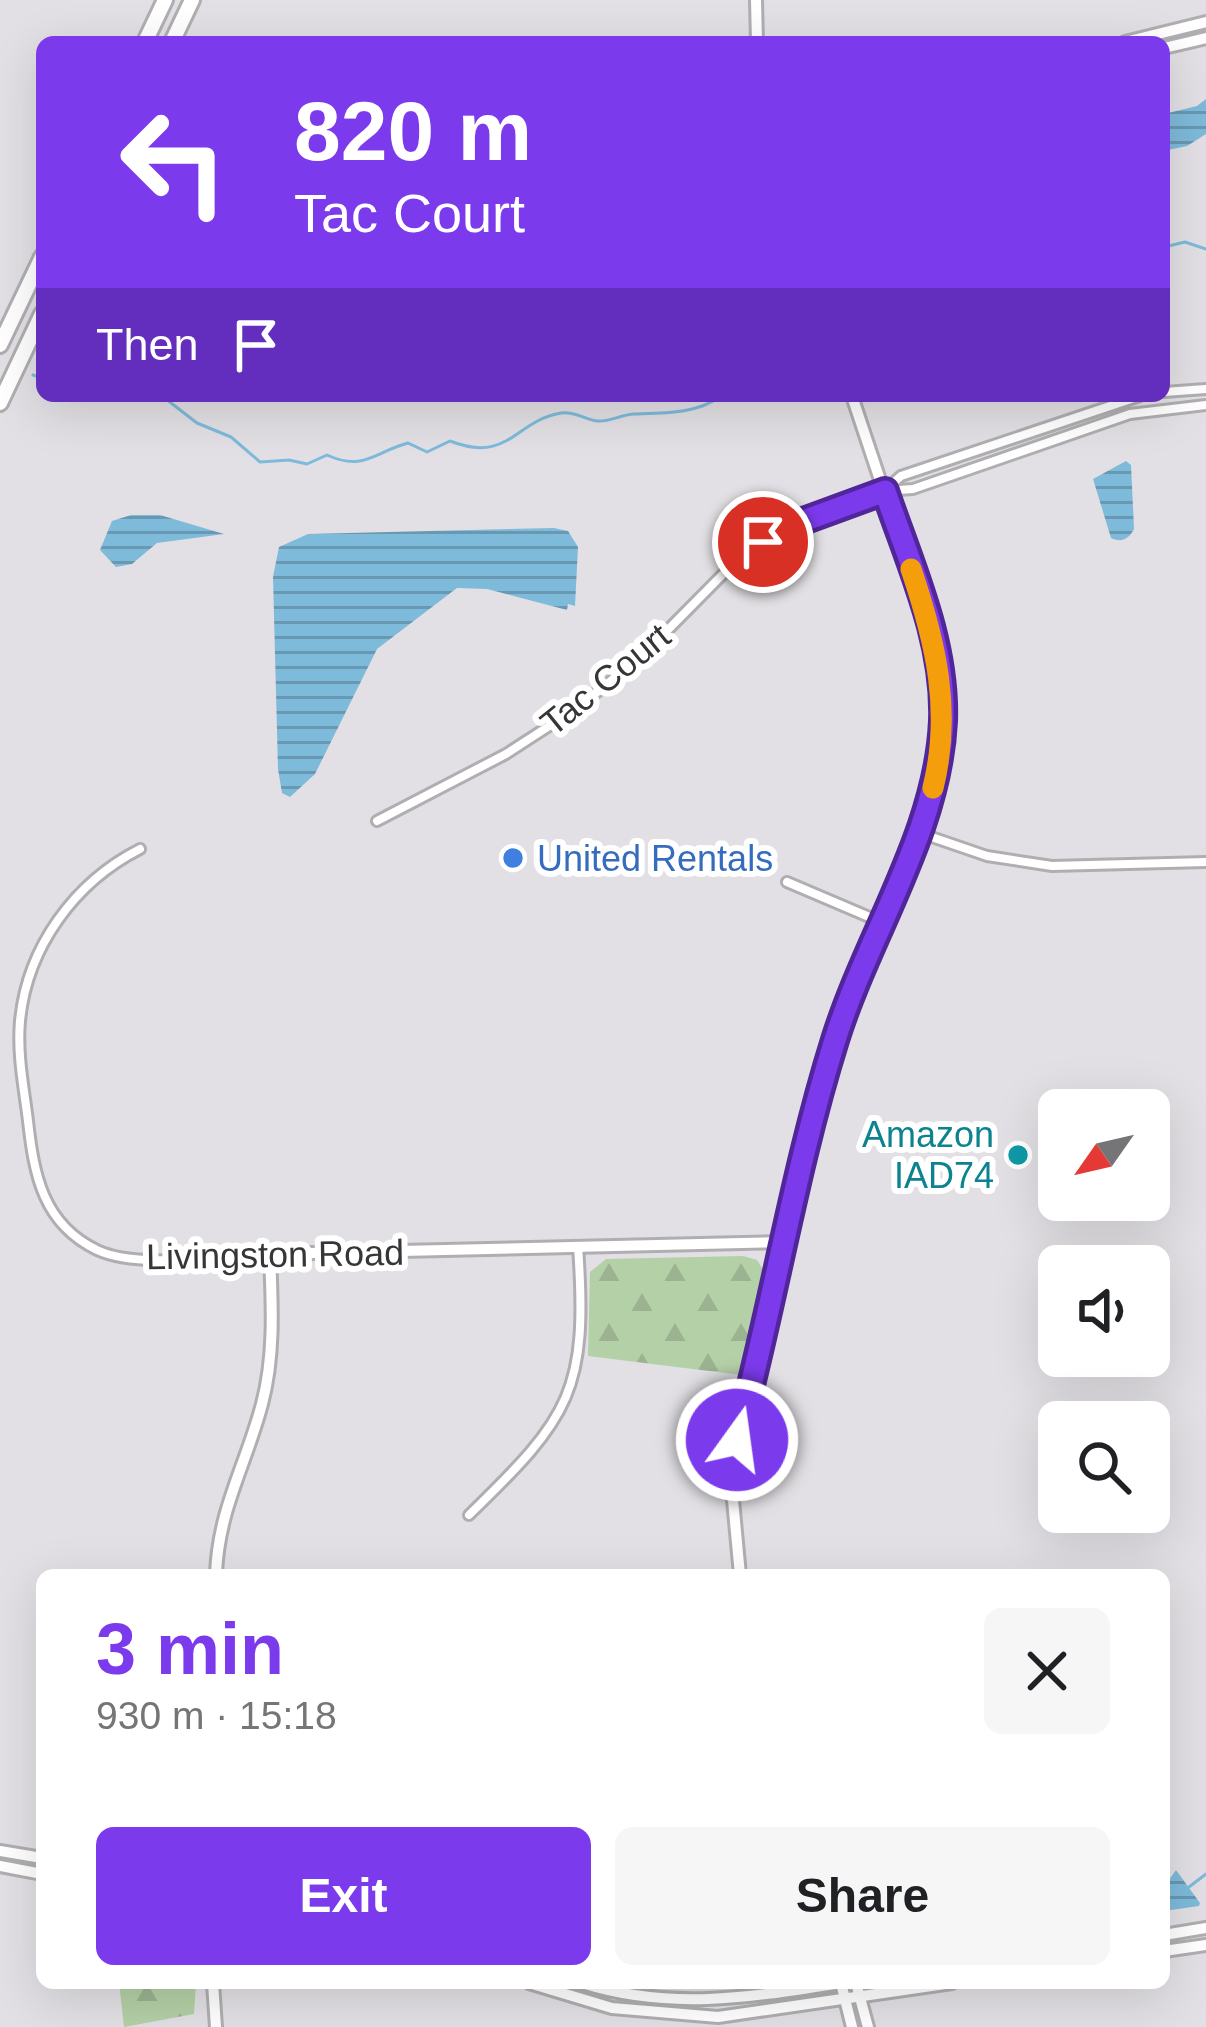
<!DOCTYPE html>
<meta charset="utf-8">
<style>
body{margin:0;font-family:Arial,sans-serif;background:#f6f6f6;color:#202124;height:100vh;display:flex;flex-direction:column;font-size:45px;white-space:nowrap}
*{box-sizing:border-box;margin:0}
p{font-size:39px;color:#757577}
.icon{flex:none;width:66px;height:66px;fill:none;stroke:currentColor;stroke-width:2;stroke-linecap:round;stroke-linejoin:round}
.map{position:relative;flex:1;overflow:hidden}
.side{position:absolute;left:36px;top:1569px;width:1134px;height:420px;display:flex;flex-direction:column;background:#fff;border-radius:18px;box-shadow:0 12px 48px #0002}
.side>*{flex:none}
.guide{position:absolute;left:36px;top:36px;width:1134px;height:366px;border-radius:18px;box-shadow:0 12px 48px #0002;background:#7c3aed;color:#fff;overflow:hidden}
.needle{width:78px;rotate:236deg}
.tools{position:absolute;left:1038px;top:1089px;display:grid;gap:24px}
.tools a{display:grid;place-items:center;width:132px;height:132px;border-radius:18px;background:#fff;box-shadow:0 12px 48px #0002;font-size:60px}
.pin{position:absolute;display:grid;place-items:center;width:102px;height:102px;color:#fff;margin:-51px;border:6px solid #fff;border-radius:50%;box-shadow:0 3px 12px #0007}
.me{position:absolute;width:132px;margin:-66px;rotate:14deg;stroke-linejoin:round;filter:drop-shadow(0 0 9px #0008)}
.turn{display:flex;align-items:center;gap:42px;height:252px;padding:0 60px;font-size:54px}
.turn .icon{width:156px;height:156px;stroke-width:2.5}
.turn b{display:block;font-size:84px;line-height:102px}
.then{display:flex;align-items:center;height:114px;padding:0 60px;background:#0003;gap:24px;font-size:45px}
.round{display:grid;place-items:center;flex:none;width:126px;height:126px;border-radius:18px;background:#f6f6f6}
.overview{display:flex;align-items:center;justify-content:space-between;height:204px;padding:0 60px}
h1{font-size:72px;font-weight:600;line-height:90px;color:#7c3aed}
.button{display:flex;gap:24px;margin-top:auto;padding:24px 60px}
.button a{flex:1;height:138px;border-radius:18px;background:#7c3aed;color:#fff;font-size:48px;font-weight:600;line-height:138px;text-align:center}
.button a+a{background:#f6f6f6;color:#202124}
.map>svg:first-child{display:block}
</style>
<div class="map">
<svg width="1206" height="2027" viewBox="0 0 1206 2027">
<defs>
<pattern id="forest-firs" width="22" height="20" patternUnits="userSpaceOnUse" patternTransform="scale(3)"><rect width="22" height="20" fill="#b4d0a7"/><path d="M5 1l3.5 6h-7zM16 11l3.5 6h-7z" fill="#9bb390"/></pattern>
<pattern id="water-rules" width="6" height="5" patternUnits="userSpaceOnUse" patternTransform="scale(3)"><rect width="6" height="5" fill="#7ebada"/><path d="M0 2.5h6" fill="none" stroke="#6898b2"/></pattern>
</defs>
<rect width="100%" height="100%" fill="#e2e0e4"/>
<path fill="url(#forest-firs)" d="M 743,1256 L 757,1260 L 762,1268 L 763,1282 L 741,1375 L 588,1356 L 590,1272 L 606,1259 Z
M 119,1983 L 196,1983 L 194,2014 L 124,2027 Z"/>
<path fill="url(#water-rules)" d="M 1206,99 L 1206,134 L 1187,146 L 1168,150 L 1164,145 L 1164,114 L 1197,106 Z
M 1126,461 L 1131,465 L 1134,529 C 1129,539 1121,543 1111,538 L 1093,479 Z
M 131,515 L 160,515 L 224,534 L 157,543 L 132,564 L 116,567 L 100,550 L 112,521 Z
M 554,528 L 568,531 L 578,547 L 575,606 L 568,604 L 567,610 L 487,589 L 457,588 L 377,649 L 315,774 L 290,797 L 282,793 L 278,769 L 273,577 L 279,547 L 308,534 Z
M 1176,1870 L 1200,1903 L 1199,1906 L 1164,1911 L 1164,1887 Z"/>
<g fill="none" stroke-linecap="round" stroke-linejoin="round">
<path stroke="#7ebada" stroke-width="3" d="M 1164,247 L 1185,242 L 1206,249
M 33,375 L 42,378
M 162,396 L 197,423 L 231,437 L 260,462 L 289,460 L 307,464 L 327,455 C 364,472 374,452 408,443 L 427,452 L 450,441 C 509,464 514,421 561,413 C 574,411 584,419 597,421 C 610,422 620,415 633,414 C 664,413 697,414 721,396
M 1189,1887 L 1206,1874"/>
<defs>
<path id="street" d="M 1164,392 L 1206,389
M 885,490 L 901,476 L 1140,396
M 377,821 L 506,754 L 577,708 L 641,657 L 728,569 L 763,542 L 806,520 L 885,491 L 913,489 L 1130,414 L 1206,405
M 917,832 L 987,856 L 1052,866 L 1206,862
M 140,849 C 75,882 27,947 20,1021 C 17,1055 24,1088 28,1121 C 34,1175 43,1224 97,1250 C 140,1270 222,1255 270,1254
M 787,882 L 881,922
M 469,1515 C 571,1416 588,1391 578,1246"/>
<path id="secondary" d="M 756,0 L 757,42
M 1125,42 L 1206,22
M 1164,48 L 1206,38
M 216,1575 C 218,1510 246,1465 262,1404 C 275,1355 272,1304 270,1254 L 785,1242
M 740,1575 L 733,1500 L 735,1456 L 827,1066 L 844,1015 L 927,808 L 940,757 L 943,702 L 933,639 L 852,396
M 0,1851 L 42,1858
M 0,1866 L 42,1874
M 1164,1935 L 1206,1928
M 1164,1951 L 1206,1945
M 213,1983 L 216,2027
M 529,1983 L 612,2008 L 718,2017 L 952,1983
M 582,1983 C 671,2011 752,1997 841,1983 L 852,2027
M 856,1983 L 868,2027"/>
<path id="highway" d="M 145,42 L 165,0
M 172,42 L 192,0
M 0,345 L 42,257
M 0,403 L 42,314"/>
</defs>
<use href="#street" stroke="#b1aeb2" stroke-width="14"/>
<use href="#secondary" stroke="#b1aeb2" stroke-width="16"/>
<use href="#highway" stroke="#b1aeb2" stroke-width="20"/>
<use href="#street" stroke="#fff" stroke-width="8"/>
<use href="#secondary" stroke="#fff" stroke-width="10"/>
<use href="#highway" stroke="#fff" stroke-width="14"/>
</g>
<g fill="none" stroke-linecap="round" stroke-linejoin="round">
<defs>
<path id="route" d="M 737,1440 C 773,1307 794,1171 835,1040 C 868,934 938,833 943,721 C 946,641 910,565 885,491 L 806,520 L 763,542"/>
</defs>
<use href="#route" stroke="#51269a" stroke-width="30"/>
<use href="#route" stroke="#7c3aed" stroke-width="21"/>
<path stroke="#f59e0b" stroke-width="21" d="M 911,569 C 936,643 952,711 933,788"/>
</g>
<circle fill="#3f7fe0" stroke="#fff" stroke-width="4.5" cx="513" cy="858" r="12"/>
<circle fill="#0f9aa8" stroke="#fff" stroke-width="4.5" cx="1018" cy="1155" r="12"/>
<g text-anchor="middle" stroke-width="12" stroke-linejoin="round" paint-order="stroke">
<g font-size="36" fill="#363537" stroke="#fff">
<text transform="translate(605 679) rotate(-39)" y="13">Tac Court</text>
<text transform="translate(275 1254) rotate(-1)" y="13">Livingston Road</text>
</g>
<g font-size="36" fill="#366cbe" stroke="#fff" text-anchor="start">
<text x="537" y="871">United Rentals</text>
</g>
<g font-size="36" fill="#0d838f" stroke="#fff" text-anchor="end">
<text x="994" y="1147">Amazon<tspan x="994" dy="41">IAD74</tspan></text>
</g>
</g>
</svg>
<div class="tools">
<a><svg class="needle" viewBox="-14 -14 28 28"><path d="M0-13l5 13h-10z" fill="#e53935"/><path d="M0 13l5-13h-10z" fill="#757577"/></svg></a>
<a><svg class="icon" aria-label="sound" viewBox="0 0 24 24"><path d="M4 9h4l5-4v14l-5-4H4zM17 9q2 3 0 6"/></svg></a>
<a><svg class="icon" aria-label="search" viewBox="0 0 24 24"><circle cx="10" cy="10" r="6"/><path d="M15 15l6 6"/></svg></a>
</div>
<div class="pin" style="left:763px;top:542px;background:#d93025"><svg class="icon" aria-label="arrive" viewBox="0 0 24 24"><path d="M6 21V4h12l-3 4 3 4H6"/></svg></div>
<svg class="me" style="left:737px;top:1440px" viewBox="-20 -20 40 40"><circle r="17" fill="#7c3aed" stroke="#fff" stroke-width="3"/><path d="M0-11L8 9 0 5-8 9z" fill="#fff"/></svg>
<div class="guide">
<div class="turn"><svg class="icon" aria-label="left" viewBox="0 0 24 24"><path d="M17 20v-9H6M10 6l-5 5 5 5"/></svg><div><b>820 m</b>Tac Court</div></div>
<div class="then">Then<svg class="icon" aria-label="arrive" viewBox="0 0 24 24"><path d="M6 21V4h12l-3 4 3 4H6"/></svg></div>
</div>
<section class="side">
<div class="overview"><div><h1>3 min</h1><p>930 m · 15:18</p></div><a class="round"><svg class="icon" aria-label="close" viewBox="0 0 24 24"><path d="M6 6l12 12M18 6L6 18"/></svg></a></div>
<div class="button"><a>Exit</a><a>Share</a></div>
</section>
</div>
